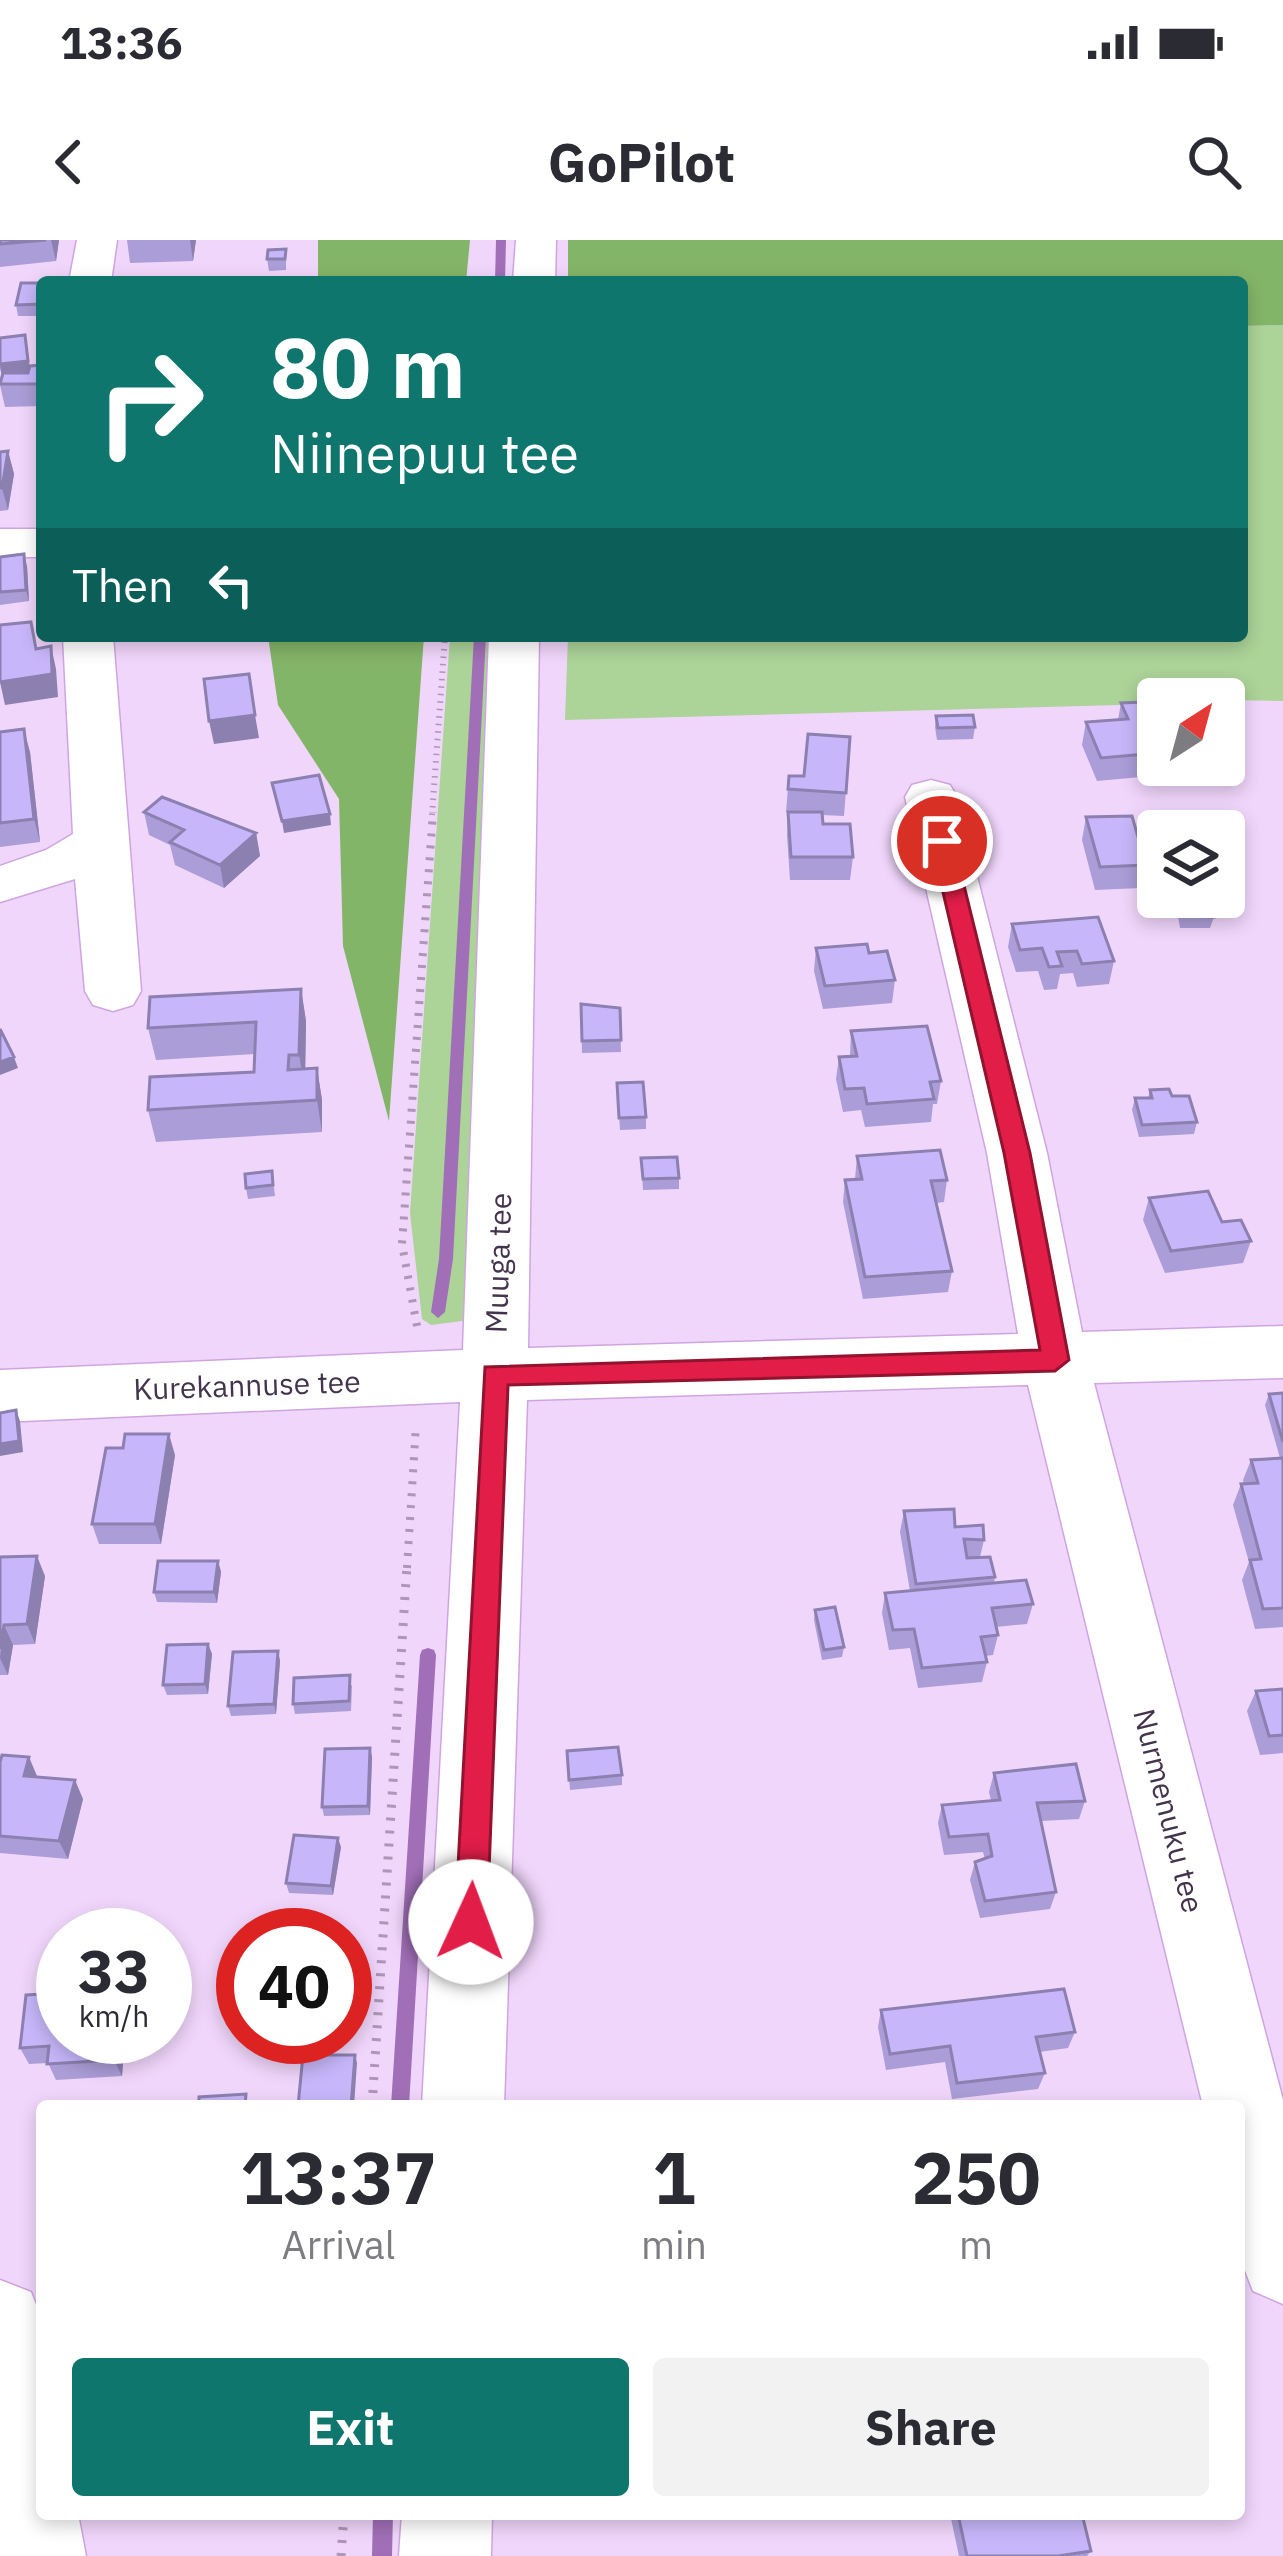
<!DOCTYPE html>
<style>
body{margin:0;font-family:"IBM Plex Sans",sans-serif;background:#f2f2f3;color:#2b2b33;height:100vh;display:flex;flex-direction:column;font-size:45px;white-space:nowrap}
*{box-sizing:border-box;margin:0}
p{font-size:39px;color:#7c7c81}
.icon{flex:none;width:66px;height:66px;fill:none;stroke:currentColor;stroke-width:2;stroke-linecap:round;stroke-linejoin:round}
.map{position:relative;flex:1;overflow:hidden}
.details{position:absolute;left:36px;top:1860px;width:1209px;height:420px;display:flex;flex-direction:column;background:#fff;border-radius:12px;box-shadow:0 6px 18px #0003}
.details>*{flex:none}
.hud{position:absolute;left:36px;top:36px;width:1212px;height:366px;border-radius:12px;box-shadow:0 6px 18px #0003;background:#0f766e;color:#fff;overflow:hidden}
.needle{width:78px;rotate:36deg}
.buttons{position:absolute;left:1137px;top:438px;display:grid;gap:24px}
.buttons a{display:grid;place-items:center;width:108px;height:108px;border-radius:12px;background:#fff;box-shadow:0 6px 18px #0003;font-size:60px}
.speed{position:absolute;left:36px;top:1668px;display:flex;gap:24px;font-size:60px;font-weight:700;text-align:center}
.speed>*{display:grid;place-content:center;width:156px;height:156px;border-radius:50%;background:#fff;box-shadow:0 6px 18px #0003;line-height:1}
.speed small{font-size:30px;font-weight:400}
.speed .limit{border:18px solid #d22;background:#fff;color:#111}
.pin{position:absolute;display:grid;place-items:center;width:102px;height:102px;color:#fff;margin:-51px;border:6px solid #fff;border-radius:50%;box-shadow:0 3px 12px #0007}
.me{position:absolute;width:132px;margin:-66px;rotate:2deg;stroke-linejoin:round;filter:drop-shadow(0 0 9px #0008)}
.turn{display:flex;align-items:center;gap:42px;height:252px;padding:0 36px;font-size:54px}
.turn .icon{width:156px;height:156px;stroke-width:2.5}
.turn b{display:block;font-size:84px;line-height:102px}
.then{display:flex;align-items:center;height:114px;padding:0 36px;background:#0003;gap:24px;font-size:45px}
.eta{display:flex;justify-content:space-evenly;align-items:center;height:204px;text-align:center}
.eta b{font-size:72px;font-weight:700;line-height:84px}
.primary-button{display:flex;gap:24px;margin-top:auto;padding:24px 36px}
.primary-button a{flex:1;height:138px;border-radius:12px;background:#0f766e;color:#fff;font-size:48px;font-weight:700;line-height:138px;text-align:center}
.primary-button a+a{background:#f2f2f3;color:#2b2b33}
.status{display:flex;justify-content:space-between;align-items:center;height:84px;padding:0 60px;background:#fff;direction:ltr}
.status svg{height:33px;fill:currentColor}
header{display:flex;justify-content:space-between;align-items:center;height:156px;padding:0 36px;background:#fff;font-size:54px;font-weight:700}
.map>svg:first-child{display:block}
</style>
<div class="status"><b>13:36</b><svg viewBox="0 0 49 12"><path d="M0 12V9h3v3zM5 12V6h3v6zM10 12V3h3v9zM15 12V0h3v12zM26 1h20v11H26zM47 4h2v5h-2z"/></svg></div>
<header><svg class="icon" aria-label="back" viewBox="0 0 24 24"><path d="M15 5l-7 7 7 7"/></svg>GoPilot<svg class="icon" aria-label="search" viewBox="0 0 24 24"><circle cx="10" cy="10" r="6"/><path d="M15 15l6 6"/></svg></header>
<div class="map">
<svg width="1283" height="2316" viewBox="0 0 1283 2316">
<rect width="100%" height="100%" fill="#f0d6fb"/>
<path fill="#acd398" d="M 1283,85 L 1283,461 L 1158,459 L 1158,464 L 565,480 L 568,396 L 1242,396 L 1242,86 Z
M 450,396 L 500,396 L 470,1080 L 431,1085 L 422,1079 L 410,973 Z"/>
<path fill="#83b568" d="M 318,0 L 470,0 L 466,42 L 318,42 Z
M 568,0 L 1283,0 L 1283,85 L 1242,86 L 1242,42 L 568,42 Z
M 268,396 L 424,396 L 389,881 L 343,706 L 339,559 L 278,465 Z"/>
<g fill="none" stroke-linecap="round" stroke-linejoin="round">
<path fill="#a16fb7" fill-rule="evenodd" d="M 496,0 L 506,0 L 505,42 L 495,42 Z
M 474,396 L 486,396 L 453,1019 L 445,1072 L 438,1078 L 431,1072 L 439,1019 Z
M 428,1408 L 434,1410 L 436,1415 L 409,1866 L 391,1866 L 420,1415 L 422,1410 Z
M 373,2274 L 393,2274 L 392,2316 L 372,2316 Z"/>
<defs>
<path id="minor" d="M 77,0 L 117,0 L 111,42 L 69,42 Z
M 516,0 L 556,0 L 555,42 L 513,42 Z
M 0,289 L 42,289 L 42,317 L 0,317 Z
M 63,396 L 113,396 L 141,751 L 133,765 L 113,771 L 93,765 L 85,751 L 75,639 L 0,662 L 0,626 L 46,610 L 73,594 Z
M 489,396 L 539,396 L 528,1108 L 1018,1094 L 987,913 L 905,557 L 912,545 L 931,540 L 950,545 L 957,557 L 1047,913 L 1082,1092 L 1283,1086 L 1283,1138 L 1094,1143 L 1283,1860 L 1283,2064 L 1253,2051 L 1239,2015 L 1239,1866 L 1203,1866 L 1028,1145 L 527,1160 L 504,1866 L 422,1866 L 460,1162 L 0,1182 L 0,1130 L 463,1110 Z
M 0,2040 L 31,2052 L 42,2080 L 42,2274 L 78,2274 L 86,2316 L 0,2316 Z
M 402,2274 L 492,2274 L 491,2316 L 399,2316 Z"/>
</defs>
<use href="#minor" stroke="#cfa5e1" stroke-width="3"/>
<path stroke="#ad96b7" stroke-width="6" stroke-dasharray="1.5 6" stroke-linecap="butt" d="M 432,575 L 445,396"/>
<path stroke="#ad96b7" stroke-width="8" stroke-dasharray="3 9" stroke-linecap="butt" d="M 417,1086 L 402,1004 L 433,572
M 407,1328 L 416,1185"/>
<path stroke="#ad96b7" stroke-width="9" stroke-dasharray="3 10" stroke-linecap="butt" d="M 372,1866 L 407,1325
M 341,2316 L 344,2274"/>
<use href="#minor" fill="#fff" fill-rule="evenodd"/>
</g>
<path fill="#ab9dd7" d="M 0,0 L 59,0 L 56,21 L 0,27 Z
M 127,0 L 196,0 L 193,21 L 130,23 Z
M 286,9 L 286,30 L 269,31 L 267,19 Z
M 42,43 L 42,76 L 18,76 L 16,65 Z
M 25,95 L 30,127 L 42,125 L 42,166 L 5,167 L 0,145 L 2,136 L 0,129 L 0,98 Z
M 8,211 L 14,234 L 8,270 L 0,271 L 0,212 Z
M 0,317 L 27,326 L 29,361 L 0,365 Z
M 1121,463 L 1154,486 L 1151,500 L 1157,513 L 1152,536 L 1097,541 L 1082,505 L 1086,482 L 1118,480 Z
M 936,476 L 975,487 L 973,499 L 937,500 L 935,487 Z
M 0,492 L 30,512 L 40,602 L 0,607 Z
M 850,497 L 844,576 L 822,575 L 823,584 L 853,617 L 850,640 L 790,640 L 787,595 L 788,572 L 786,572 L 789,536 L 804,536 Z
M 144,572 L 256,593 L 260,616 L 224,648 L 175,625 L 170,605 L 149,595 Z
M 1086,577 L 1146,625 L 1141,648 L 1095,650 L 1082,600 Z
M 1166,657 L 1210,657 L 1214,677 L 1210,688 L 1180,688 L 1177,671 L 1169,671 Z
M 1012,684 L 1114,721 L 1109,744 L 1077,747 L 1073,733 L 1060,734 L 1057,749 L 1044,750 L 1038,731 L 1016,732 L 1008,707 Z
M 816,708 L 869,713 L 895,740 L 892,763 L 823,769 L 814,731 Z
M 301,749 L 306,781 L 305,829 L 317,828 L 322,860 L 322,892 L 156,902 L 148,870 L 254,832 L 255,814 L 156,820 L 148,788 Z
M 581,764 L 620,768 L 621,812 L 582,813 Z
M 851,791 L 941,841 L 937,864 L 933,864 L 931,882 L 865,887 L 861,870 L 843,872 L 836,839 L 839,817 L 850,816 Z
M 617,843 L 646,877 L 646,889 L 620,890 Z
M 1150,850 L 1172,856 L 1197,882 L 1194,894 L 1139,897 L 1132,870 L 1135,858 L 1148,858 Z
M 857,916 L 947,940 L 944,962 L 936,963 L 952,1031 L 948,1052 L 863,1059 L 843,962 L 845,940 L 855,939 Z
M 641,918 L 679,938 L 679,949 L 643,950 Z
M 272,931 L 275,956 L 248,959 L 246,948 Z
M 1149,958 L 1222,982 L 1251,1001 L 1243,1023 L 1165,1033 L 1143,980 Z
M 1283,1153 L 1283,1387 L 1255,1389 L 1242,1340 L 1249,1322 L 1233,1265 L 1241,1244 L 1244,1244 L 1243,1240 L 1251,1220 L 1280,1218 L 1265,1165 L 1269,1154 Z
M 175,1215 L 161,1304 L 99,1304 L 92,1284 Z
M 904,1271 L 955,1287 L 984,1300 L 980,1317 L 995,1337 L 994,1343 L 1033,1364 L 1027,1384 L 996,1387 L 998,1395 L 993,1415 L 985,1416 L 987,1422 L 982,1442 L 918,1448 L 910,1408 L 889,1410 L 882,1373 L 885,1353 L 910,1351 L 900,1292 Z
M 0,1317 L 45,1336 L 35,1404 L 13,1405 L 8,1435 L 0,1435 Z
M 218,1321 L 221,1332 L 217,1363 L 157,1362 L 154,1352 Z
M 815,1370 L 844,1407 L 842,1417 L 822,1420 L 814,1380 Z
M 208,1404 L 212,1414 L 208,1454 L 167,1455 L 163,1445 Z
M 278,1411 L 280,1421 L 276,1474 L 231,1476 L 228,1466 Z
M 352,1445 L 351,1471 L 295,1474 L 293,1464 Z
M 1283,1449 L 1283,1513 L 1260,1515 L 1247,1471 L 1256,1451 Z
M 370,1508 L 372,1517 L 370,1575 L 324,1576 L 322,1567 Z
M 567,1511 L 622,1535 L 622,1545 L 570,1550 Z
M 0,1522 L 37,1536 L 83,1559 L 68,1619 L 0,1613 Z
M 994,1533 L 1085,1561 L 1079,1579 L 1041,1581 L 1056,1652 L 1050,1669 L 980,1678 L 970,1640 L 975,1622 L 985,1619 L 983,1612 L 944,1615 L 938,1583 L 942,1565 L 991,1560 L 989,1552 Z
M 341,1607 L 333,1655 L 289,1653 L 286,1643 Z
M 881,1770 L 1075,1792 L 1068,1808 L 1039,1812 L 1045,1833 L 1038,1849 L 952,1859 L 945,1822 L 886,1830 L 878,1787 Z
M 125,1797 L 122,1836 L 56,1840 L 48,1823 L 29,1824 L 20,1808 Z
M 950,2274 L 1082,2274 L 1091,2311 L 1087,2316 L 959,2316 Z"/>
<path fill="#8b80af" d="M 51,0 L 59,0 L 56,21 Z
M 190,0 L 196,0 L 193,21 Z
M 25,95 L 30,133 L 2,136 L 0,124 Z
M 8,211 L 14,234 L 8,270 L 2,248 Z
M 24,314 L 27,326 L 29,361 L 26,350 Z
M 51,406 L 56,429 L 58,457 L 5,465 L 0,442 Z
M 255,475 L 259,498 L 214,504 L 209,481 Z
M 24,489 L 30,512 L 40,602 L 34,579 Z
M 330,574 L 331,585 L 284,593 L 282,581 Z
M 256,593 L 260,616 L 224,648 L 220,625 Z
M 301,749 L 306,781 L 305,847 L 299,815 Z
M 14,817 L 18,828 L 0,835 L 0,822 Z
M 317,828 L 322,860 L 322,892 L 317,860 Z
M 16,1170 L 20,1181 L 23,1212 L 0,1216 L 0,1204 Z
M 169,1194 L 175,1215 L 161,1304 L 155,1284 Z
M 37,1316 L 45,1336 L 35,1404 L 27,1384 Z
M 218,1321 L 221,1332 L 217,1363 L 214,1352 Z
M 4,1385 L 13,1405 L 8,1435 L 0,1418 Z
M 208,1404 L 212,1414 L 208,1454 L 205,1444 Z
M 278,1411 L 280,1421 L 276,1474 L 274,1464 Z
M 370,1508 L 372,1517 L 370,1575 L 368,1566 Z
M 29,1517 L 37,1536 L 32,1554 L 24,1536 Z
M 75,1540 L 83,1559 L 68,1619 L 59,1601 Z
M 338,1598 L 341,1607 L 333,1655 L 331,1646 Z
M 116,1797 L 125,1797 L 122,1836 L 114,1820 Z
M 355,1815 L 357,1823 L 354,1866 L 351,1866 Z"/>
<path fill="#c7b7fa" stroke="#8b80af" stroke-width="3" d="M 0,0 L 46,0 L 0,4 Z
M 286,9 L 285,19 L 267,19 L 268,10 Z
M 165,38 L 164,42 L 119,42 L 120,39 Z
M 21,43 L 42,43 L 42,64 L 16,65 Z
M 25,95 L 28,121 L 0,124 L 0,98 Z
M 42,125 L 42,153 L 39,153 L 42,144 L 0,144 L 3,133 L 28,133 L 30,126 Z
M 8,211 L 2,248 L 0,248 L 0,212 Z
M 24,314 L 26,350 L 0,352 L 0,317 Z
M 31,382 L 36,409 L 51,406 L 52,434 L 0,442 L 0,385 Z
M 249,434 L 255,475 L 209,481 L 204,439 Z
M 1144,462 L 1154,486 L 1145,487 L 1157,513 L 1101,518 L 1086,482 L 1128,479 L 1121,463 Z
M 973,475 L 975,487 L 938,488 L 936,476 Z
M 24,489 L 34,579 L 0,583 L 0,492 Z
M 808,494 L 850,497 L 846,553 L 788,549 L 789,536 L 804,536 Z
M 319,535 L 330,574 L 282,581 L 272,543 Z
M 162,557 L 256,593 L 220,625 L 170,602 L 184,590 L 144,572 Z
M 788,572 L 822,572 L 823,584 L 850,584 L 853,617 L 791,617 Z
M 1132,576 L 1146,625 L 1100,627 L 1086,577 Z
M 1172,657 L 1210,657 L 1214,677 L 1182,676 L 1180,659 L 1172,659 Z
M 1098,677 L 1114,721 L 1082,724 L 1077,711 L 1057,712 L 1062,726 L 1049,727 L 1042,708 L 1020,710 L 1012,684 Z
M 867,704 L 869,713 L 887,711 L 895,740 L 825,746 L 816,708 Z
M 301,749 L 299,815 L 289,815 L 288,830 L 317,828 L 317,860 L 148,870 L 150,837 L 254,832 L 256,782 L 148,788 L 150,757 Z
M 581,764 L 620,768 L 621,800 L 582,801 Z
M 927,786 L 941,841 L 930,842 L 934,859 L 867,864 L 864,848 L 845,849 L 839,817 L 857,816 L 851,791 Z
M 0,789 L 14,817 L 0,822 Z
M 643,842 L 646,877 L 619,878 L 617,843 Z
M 1169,849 L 1172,856 L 1189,856 L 1197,882 L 1142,885 L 1135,858 L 1152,858 L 1150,850 Z
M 940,910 L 947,940 L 931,941 L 952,1031 L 865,1037 L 845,940 L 862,939 L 857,916 Z
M 677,917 L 679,938 L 643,939 L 641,918 Z
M 272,931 L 273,945 L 246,948 L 245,934 Z
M 1208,951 L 1222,982 L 1241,980 L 1251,1001 L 1171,1011 L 1149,958 Z
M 1283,1153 L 1283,1202 L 1269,1154 Z
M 16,1170 L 19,1201 L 0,1204 L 0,1173 Z
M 125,1194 L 169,1194 L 155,1284 L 92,1284 L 106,1208 L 123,1208 Z
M 1283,1218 L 1283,1368 L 1263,1369 L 1250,1320 L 1261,1319 L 1241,1244 L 1258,1243 L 1251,1220 Z
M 954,1269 L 955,1287 L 983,1285 L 984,1300 L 964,1299 L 967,1318 L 990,1317 L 995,1337 L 916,1344 L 904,1271 Z
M 37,1316 L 27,1384 L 4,1385 L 0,1409 L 0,1317 Z
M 158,1321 L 218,1321 L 214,1352 L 154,1352 Z
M 1026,1340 L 1033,1364 L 992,1368 L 998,1395 L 981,1397 L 987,1422 L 922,1428 L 914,1389 L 893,1390 L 885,1353 Z
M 835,1367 L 844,1407 L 824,1410 L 815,1370 Z
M 208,1404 L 205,1444 L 163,1445 L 167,1405 Z
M 278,1411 L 274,1464 L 228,1466 L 233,1412 Z
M 350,1435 L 349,1461 L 293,1464 L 294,1438 Z
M 1283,1449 L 1283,1495 L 1269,1496 L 1256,1451 Z
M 618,1507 L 622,1535 L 569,1540 L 567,1511 Z
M 370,1508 L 368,1566 L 322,1567 L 325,1509 Z
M 2,1515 L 29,1517 L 24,1536 L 75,1540 L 59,1601 L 0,1596 L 0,1522 Z
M 1076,1524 L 1085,1561 L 1037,1563 L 1056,1652 L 985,1661 L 975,1622 L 992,1616 L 988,1594 L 949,1597 L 942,1565 L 1000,1560 L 994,1533 Z
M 294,1595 L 338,1598 L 331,1646 L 286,1643 Z
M 1064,1749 L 1075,1792 L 1036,1797 L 1045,1833 L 957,1843 L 950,1806 L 890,1814 L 881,1770 Z
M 63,1753 L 63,1797 L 116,1797 L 114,1820 L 47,1824 L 49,1806 L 20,1808 L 26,1755 Z
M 303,1815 L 355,1815 L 351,1866 L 298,1866 Z
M 246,1854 L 245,1866 L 199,1866 L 199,1857 Z
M 958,2274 L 1082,2274 L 1091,2311 L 1058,2316 L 967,2316 Z"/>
<path fill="#e11d48" stroke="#92132f" stroke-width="3" d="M 942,594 L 953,601 L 1030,913 L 1069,1120 L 1055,1131 L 508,1145 L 487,1682 L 482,1692 L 471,1697 L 459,1692 L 455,1682 L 485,1127 L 1040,1110 L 1004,913 L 931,601 Z"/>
<g text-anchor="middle" stroke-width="9" stroke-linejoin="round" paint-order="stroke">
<g font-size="30" fill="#44334c" stroke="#fff">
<text transform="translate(499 1023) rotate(-88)" y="10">Muuga tee</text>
<text transform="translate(247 1146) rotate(-2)" y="10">Kurekannuse tee</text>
<text transform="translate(1168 1571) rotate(76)" y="10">Nurmenuku tee</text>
</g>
</g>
</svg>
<div class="buttons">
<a><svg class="needle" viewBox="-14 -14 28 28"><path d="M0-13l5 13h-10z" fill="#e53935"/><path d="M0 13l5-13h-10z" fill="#7c7c81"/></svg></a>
<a><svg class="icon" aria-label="layers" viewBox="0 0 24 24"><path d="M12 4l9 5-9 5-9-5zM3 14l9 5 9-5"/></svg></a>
</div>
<div class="speed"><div>33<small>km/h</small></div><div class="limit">40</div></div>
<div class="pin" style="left:942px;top:601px;background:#d93025"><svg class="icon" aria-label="arrive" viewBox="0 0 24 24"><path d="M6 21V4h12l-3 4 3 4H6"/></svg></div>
<svg class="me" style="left:471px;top:1682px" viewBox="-20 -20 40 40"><circle r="19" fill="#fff"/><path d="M0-13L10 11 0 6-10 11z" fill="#e11d48"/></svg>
<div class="hud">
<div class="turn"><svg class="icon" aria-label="right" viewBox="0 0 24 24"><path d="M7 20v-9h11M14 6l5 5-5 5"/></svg><div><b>80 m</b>Niinepuu tee</div></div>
<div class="then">Then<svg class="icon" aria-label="left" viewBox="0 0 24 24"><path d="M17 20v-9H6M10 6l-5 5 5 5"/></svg></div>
</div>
<section class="details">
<div class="eta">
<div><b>13:37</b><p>Arrival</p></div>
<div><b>1</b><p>min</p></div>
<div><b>250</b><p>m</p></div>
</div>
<div class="primary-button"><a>Exit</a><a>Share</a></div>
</section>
</div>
